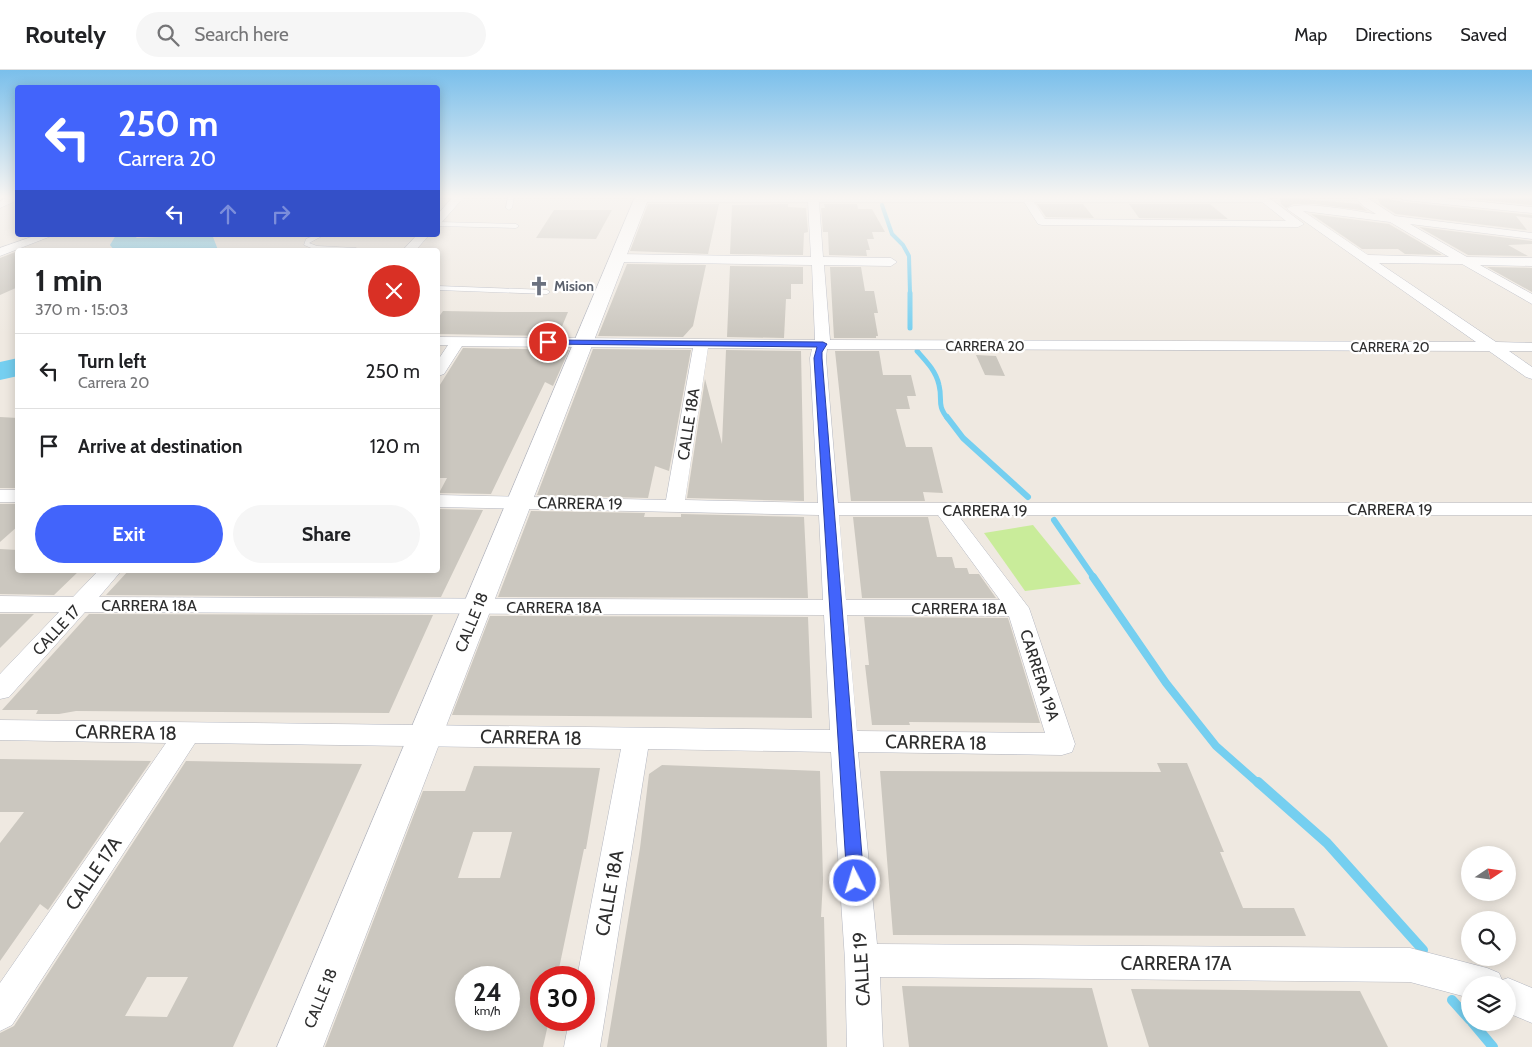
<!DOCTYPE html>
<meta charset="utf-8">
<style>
body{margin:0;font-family:Cabin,sans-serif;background:#f6f6f6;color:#202124;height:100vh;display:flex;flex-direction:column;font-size:19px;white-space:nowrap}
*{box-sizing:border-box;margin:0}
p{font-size:16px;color:#757577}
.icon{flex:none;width:28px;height:28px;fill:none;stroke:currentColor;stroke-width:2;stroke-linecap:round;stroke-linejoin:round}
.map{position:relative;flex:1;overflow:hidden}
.details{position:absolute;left:15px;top:178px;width:425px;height:325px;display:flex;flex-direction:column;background:#fff;border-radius:5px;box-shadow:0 2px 12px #0003}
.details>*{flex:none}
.guide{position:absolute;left:15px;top:15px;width:425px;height:152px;border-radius:5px;box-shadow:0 2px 12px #0003;background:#4264fb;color:#fff;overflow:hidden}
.needle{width:32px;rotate:77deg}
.fabs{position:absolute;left:1461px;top:776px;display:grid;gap:10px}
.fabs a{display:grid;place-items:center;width:55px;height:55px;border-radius:50%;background:#fff;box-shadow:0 2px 12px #0003;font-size:25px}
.speed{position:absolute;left:455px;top:896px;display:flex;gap:10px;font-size:25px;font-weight:700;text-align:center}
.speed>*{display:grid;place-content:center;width:65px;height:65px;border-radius:50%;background:#fff;box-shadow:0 2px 12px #0003;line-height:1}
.speed small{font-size:12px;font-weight:400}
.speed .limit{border:8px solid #d22;background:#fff;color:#111}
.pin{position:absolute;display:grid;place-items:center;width:42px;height:42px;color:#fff;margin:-21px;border:2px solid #fff;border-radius:50%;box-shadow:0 1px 5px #0007}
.me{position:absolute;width:55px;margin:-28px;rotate:355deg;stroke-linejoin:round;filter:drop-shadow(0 0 4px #0008)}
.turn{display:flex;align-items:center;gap:18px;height:105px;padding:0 20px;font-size:22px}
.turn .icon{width:65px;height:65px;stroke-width:2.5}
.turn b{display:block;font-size:35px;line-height:42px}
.lanes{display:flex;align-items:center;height:48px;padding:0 20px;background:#0003;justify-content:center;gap:25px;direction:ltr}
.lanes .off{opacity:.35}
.round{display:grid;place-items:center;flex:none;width:52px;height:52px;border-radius:26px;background:#f6f6f6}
.summary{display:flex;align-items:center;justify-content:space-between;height:85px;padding:0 20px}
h1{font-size:30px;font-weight:700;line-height:38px}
.action{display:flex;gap:10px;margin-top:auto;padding:10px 20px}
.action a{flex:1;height:58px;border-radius:30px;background:#4264fb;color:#fff;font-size:20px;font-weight:700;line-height:58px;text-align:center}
.action a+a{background:#f6f6f6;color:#202124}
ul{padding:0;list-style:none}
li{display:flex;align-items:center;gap:15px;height:75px;padding:0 20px;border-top:1px solid #e0e0e0}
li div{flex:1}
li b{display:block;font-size:19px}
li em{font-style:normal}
header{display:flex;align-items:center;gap:30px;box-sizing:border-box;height:70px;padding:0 25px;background:#fff;border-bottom:1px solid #e0e0e0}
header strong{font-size:24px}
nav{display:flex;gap:28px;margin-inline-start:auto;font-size:18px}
.search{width:350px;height:45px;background:#f6f6f6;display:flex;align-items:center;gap:12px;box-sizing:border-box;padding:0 18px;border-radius:28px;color:#757577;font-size:19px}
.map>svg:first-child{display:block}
</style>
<header>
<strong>Routely</strong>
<div class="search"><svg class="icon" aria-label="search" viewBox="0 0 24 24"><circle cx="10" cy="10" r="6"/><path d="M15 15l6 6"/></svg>Search here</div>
<nav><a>Map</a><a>Directions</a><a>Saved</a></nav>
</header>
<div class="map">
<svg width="1532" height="977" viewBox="0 0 1532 977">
<rect width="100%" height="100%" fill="#efe9e1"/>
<path fill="#c9ec9a" d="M 1033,455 L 1081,514 L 1025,521 L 984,463 Z"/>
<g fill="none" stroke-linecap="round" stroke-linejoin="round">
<path stroke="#75cff0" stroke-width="4" d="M 882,135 L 892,164 L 903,175 L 909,186 L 910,224"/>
<path stroke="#75cff0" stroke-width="5" d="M 910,223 L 910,258
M 917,281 C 926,291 936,301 939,315 C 943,331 936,334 948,349"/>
<path stroke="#75cff0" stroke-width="6" d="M 947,347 L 963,368 L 1028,427
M 1054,450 L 1094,508"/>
<path stroke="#75cff0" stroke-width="8" d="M 1093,507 L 1166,613 L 1216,676 L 1259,714"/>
<path stroke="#75cff0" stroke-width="10" d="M 1258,712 L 1327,773 L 1423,880
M 1452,930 L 1470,950
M 1472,952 L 1493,977"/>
<path fill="#75cff0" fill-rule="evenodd" d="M 116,165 L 138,165 L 136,168 L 205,165 L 213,167 L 218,180 L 114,180 L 110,175 Z
M 18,288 L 18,306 L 0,310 L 0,292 Z"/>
</g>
<path fill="#cbc7bf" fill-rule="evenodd" d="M 1280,127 L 1359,134 L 1367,141 L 1316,134 L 1293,134 L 1286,138 L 1281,134 Z
M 1377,127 L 1404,132 L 1532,145 L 1532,148 L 1516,146 L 1527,160 L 1396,144 L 1380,134 Z
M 1453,127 L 1532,127 L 1532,135 Z
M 648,134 L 719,134 L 708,184 L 630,181 Z
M 788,134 L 788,137 L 806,138 L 808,162 L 804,163 L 803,185 L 730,184 L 732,135 Z
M 824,134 L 857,134 L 858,139 L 872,139 L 885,162 L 872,162 L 874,169 L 867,169 L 870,180 L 866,180 L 867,186 L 829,185 L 828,162 L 823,162 L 821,138 L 825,138 Z
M 1037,134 L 1083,134 L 1094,148 L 1046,147 Z
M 1129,134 L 1210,134 L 1228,149 L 1139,148 Z
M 554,140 L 612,140 L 596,169 L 536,168 Z
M 1311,144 L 1389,154 L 1442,185 L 1405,184 L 1398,179 L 1362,179 Z
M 1419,157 L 1532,171 L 1532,174 L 1508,175 L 1528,186 L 1468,185 Z
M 18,181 L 18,217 L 0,225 L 0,188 Z
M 627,194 L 706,195 L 693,256 L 683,267 L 598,266 Z
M 730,196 L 803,197 L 803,214 L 791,214 L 791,229 L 786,229 L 784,268 L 727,267 Z
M 830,197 L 861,197 L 865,221 L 874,221 L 878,243 L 874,243 L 878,266 L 876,266 L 876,268 L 834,268 Z
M 1487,197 L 1532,198 L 1532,222 Z
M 443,241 L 503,242 L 568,242 L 558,266 L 438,264 L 438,248 Z
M 463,278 L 569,280 L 553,316 L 545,312 L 491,424 L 439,423 L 447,408 L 438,408 L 438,318 Z
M 593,279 L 691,280 L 669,401 L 655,396 L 648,428 L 537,425 Z
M 726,280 L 801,281 L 804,431 L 687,428 L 705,309 L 722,374 Z
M 835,281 L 879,281 L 883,305 L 911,305 L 916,326 L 907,326 L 910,339 L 896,339 L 906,377 L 932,377 L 943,423 L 923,422 L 925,431 L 851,431 Z
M 976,285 L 996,286 L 1005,306 L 985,305 Z
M 0,347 L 18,348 L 18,418 L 0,418 Z
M 0,434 L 18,434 L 18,456 L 0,472 Z
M 438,439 L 483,440 L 441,527 L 106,525 L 129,500 L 438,500 Z
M 531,441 L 645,443 L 644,447 L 681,447 L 681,444 L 804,447 L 808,528 L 498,527 Z
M 853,447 L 928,447 L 937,487 L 952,487 L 955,498 L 967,498 L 969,504 L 979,504 L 996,528 L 862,528 Z
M 0,479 L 18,480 L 18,500 L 80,500 L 54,525 L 0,524 Z
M 0,544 L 34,544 L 0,578 Z
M 89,544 L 433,545 L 389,643 L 76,641 L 59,644 L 36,644 L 38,640 L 2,640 Z
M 490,546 L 808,547 L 812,648 L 452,645 Z
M 864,547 L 1008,548 L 1040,653 L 909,652 L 910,655 L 872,655 L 865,595 L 869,595 Z
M 0,689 L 151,691 L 48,840 L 40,834 L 0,891 L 0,773 L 24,742 L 0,742 Z
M 186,691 L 362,694 L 233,977 L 0,977 L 0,963 L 14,956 ZM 147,907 L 188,907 L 167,947 L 125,946 Z
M 1157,693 L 1187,693 L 1224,782 L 1220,782 L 1243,838 L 1294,838 L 1306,866 L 893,865 L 880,701 L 1161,702 Z
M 662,695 L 820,701 L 823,810 L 821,847 L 824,847 L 827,977 L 607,977 L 640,778 L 649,704 Z
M 474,696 L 600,698 L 586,779 L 584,779 L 557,908 L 541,908 L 541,950 L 549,950 L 543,977 L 325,977 L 423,721 L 465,721 ZM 473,762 L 512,762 L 500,808 L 458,808 ZM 466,908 L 509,908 L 509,950 L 466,950 Z
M 902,916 L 1092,918 L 1108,977 L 909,977 Z
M 1131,919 L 1360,921 L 1388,977 L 1149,977 Z"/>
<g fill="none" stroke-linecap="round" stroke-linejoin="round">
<defs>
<path id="lane" d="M 508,127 L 514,127 L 512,138 L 509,140 L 506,138 Z
M 438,152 L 516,154 L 519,156 L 516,158 L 438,156 Z
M 316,165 L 324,165 L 309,173 L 317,176 L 356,178 L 359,180 L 316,180 L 304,175 L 306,169 Z
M 438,216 L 547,220 L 550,222 L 547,224 L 438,220 Z"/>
<path id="street" d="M 8,127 L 18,127 L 18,130 L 0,138 L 0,131 Z
M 453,127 L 464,127 L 442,152 L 438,153 L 438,144 Z
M 637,127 L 1268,127 L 1304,154 L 1298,157 L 1042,155 L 1038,154 L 1024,132 L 819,132 L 823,187 L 891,188 L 897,192 L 891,196 L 824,195 L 830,270 L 1476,272 L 1287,139 C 1298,129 1359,142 1376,144 L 1363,136 L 1355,127 L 1366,127 L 1395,146 L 1532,163 L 1532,169 L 1410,154 L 1467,187 L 1532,188 L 1532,196 L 1480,195 L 1532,224 L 1532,234 L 1462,194 L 1379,193 L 1496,272 L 1532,273 L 1532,281 L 1509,281 L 1532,297 L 1532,309 L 1526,307 L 1489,281 L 827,279 L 826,288 L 838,433 L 1532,433 L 1532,445 L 958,445 L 1029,538 L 1075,674 L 1072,682 L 1062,685 L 858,682 L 877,874 L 1410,878 L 1487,898 L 1499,903 L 1502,910 L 1508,908 L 1532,918 L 1532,953 L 1508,943 L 1508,915 L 1470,915 L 1470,928 L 1410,912 L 880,907 L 883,977 L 847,977 L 845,890 L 831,682 L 648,679 L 600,977 L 564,977 L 569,950 L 584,950 L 584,908 L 577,908 L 621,679 L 195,673 L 12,955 L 0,961 L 0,913 L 166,673 L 0,670 L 0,650 L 830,660 L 824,545 L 85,542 L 9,627 L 0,629 L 0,604 L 59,542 L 0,542 L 0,526 L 73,527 L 99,500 L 122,500 L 99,527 L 823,530 L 819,445 L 438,437 L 438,425 L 666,430 L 693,278 L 462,276 L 444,304 L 438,306 L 438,290 L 448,275 L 438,275 L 438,267 L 815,270 L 812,195 L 617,192 L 611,188 L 617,184 L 811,187 L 808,132 L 641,132 L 637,131 ZM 1034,132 L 1262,132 L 1286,151 L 1045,149 ZM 1303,141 L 1390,152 L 1449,187 L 1368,185 ZM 708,278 L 812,279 L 810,288 L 818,433 L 685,430 ZM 839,445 L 938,445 L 1000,530 L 846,530 ZM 847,545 L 1009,546 L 1045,663 L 857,661 Z
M 1399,127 L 1435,127 L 1532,137 L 1532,143 L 1404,130 Z
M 37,165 L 54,165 L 0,186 L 0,178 Z
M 417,165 L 429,165 L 416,180 L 403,180 Z
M 0,420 L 18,420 L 18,432 L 0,432 Z"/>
<path id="secondary" d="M 635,127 L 649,127 L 323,977 L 277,977 Z"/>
</defs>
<use href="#lane" stroke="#b4b7c1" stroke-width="1"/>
<use href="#street" stroke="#b4b7c1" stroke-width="1"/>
<use href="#secondary" stroke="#b4b7c1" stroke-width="1"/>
<use href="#lane" fill="#fff" fill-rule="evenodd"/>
<use href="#street" fill="#fff" fill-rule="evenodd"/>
<use href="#secondary" fill="#fff" fill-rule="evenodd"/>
</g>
<linearGradient id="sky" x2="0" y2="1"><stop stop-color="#7abfeb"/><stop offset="0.48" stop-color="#f8f5f2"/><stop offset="1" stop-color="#f8f5f2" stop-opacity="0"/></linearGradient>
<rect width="1532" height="264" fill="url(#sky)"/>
<path fill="#4264fb" stroke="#2b41a3" d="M 548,270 L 823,272 L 827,274 L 822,282 L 822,288 L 864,811 L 861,816 L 855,818 L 850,816 L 847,811 L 814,288 L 817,277 L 545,274 L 544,272 Z"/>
<defs>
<symbol id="church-bare" viewBox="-9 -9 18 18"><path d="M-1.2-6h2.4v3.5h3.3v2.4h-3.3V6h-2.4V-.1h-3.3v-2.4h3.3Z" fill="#6b7280" stroke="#fff" stroke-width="2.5" paint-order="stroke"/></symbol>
</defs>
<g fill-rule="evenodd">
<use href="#church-bare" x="525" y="202" width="28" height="28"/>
</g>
<g text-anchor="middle" stroke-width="4.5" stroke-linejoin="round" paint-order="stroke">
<g font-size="14" font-weight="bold" fill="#5b616d" stroke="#fff" text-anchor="start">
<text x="554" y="221">Mision</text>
</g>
<g font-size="14" fill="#2e2e2e" stroke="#fff">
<text x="985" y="281">CARRERA 20</text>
<text x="1390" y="282">CARRERA 20</text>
</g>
<g font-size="16" fill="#2e2e2e" stroke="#fff">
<text transform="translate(688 354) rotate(-81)" y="6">CALLE 18A</text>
<text transform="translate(580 433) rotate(1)" y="6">CARRERA 19</text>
<text x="1390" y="445">CARRERA 19</text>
<text x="985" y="446">CARRERA 19</text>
<text x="149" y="541">CARRERA 18A</text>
<text x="554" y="543">CARRERA 18A</text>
<text x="959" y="544">CARRERA 18A</text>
<text transform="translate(471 552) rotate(-68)" y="6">CALLE 18</text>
<text transform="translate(56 560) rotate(-47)" y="6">CALLE 17</text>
<text transform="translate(1040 605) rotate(72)" y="6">CARRERA 19A</text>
<text transform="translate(320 928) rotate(-68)" y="6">CALLE 18</text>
</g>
<g font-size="19" fill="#2e2e2e" stroke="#fff">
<text transform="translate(126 662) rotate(1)" y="7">CARRERA 18</text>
<text transform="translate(531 667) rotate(1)" y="7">CARRERA 18</text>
<text transform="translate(936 672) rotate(1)" y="7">CARRERA 18</text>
<text transform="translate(93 803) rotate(-56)" y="7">CALLE 17A</text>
<text transform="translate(609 823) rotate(-80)" y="7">CALLE 18A</text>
<text x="1176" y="900">CARRERA 17A</text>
<text transform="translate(861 899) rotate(-93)" y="7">CALLE 19</text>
</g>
</g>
</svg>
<div class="fabs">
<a><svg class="needle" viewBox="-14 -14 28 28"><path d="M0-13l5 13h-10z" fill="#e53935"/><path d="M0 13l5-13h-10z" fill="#757577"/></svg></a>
<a><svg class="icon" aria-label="search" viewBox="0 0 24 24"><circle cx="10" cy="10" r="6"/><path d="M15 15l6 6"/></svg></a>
<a><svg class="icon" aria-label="layers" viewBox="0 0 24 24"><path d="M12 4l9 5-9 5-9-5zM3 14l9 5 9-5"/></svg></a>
</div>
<div class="speed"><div>24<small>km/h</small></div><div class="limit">30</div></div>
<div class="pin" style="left:548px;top:272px;background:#d93025"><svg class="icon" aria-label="arrive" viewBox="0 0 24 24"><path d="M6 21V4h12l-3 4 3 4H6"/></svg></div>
<svg class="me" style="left:855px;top:811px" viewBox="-20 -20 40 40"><circle r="17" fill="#4264fb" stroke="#fff" stroke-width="3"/><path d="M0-11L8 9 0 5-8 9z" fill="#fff"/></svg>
<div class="guide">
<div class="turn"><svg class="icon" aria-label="left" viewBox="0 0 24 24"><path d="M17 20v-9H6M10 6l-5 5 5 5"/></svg><div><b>250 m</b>Carrera 20</div></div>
<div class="lanes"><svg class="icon" aria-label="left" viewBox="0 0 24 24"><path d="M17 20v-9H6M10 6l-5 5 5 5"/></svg><svg class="icon off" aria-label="ahead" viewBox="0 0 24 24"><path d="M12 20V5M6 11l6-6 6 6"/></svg><svg class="icon off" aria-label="right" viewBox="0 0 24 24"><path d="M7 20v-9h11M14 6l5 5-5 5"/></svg></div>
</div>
<section class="details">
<div class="summary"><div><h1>1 min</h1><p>370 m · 15:03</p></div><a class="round" style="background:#d93025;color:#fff"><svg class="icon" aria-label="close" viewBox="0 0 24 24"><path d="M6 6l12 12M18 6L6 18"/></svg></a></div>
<ul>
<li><svg class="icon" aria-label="left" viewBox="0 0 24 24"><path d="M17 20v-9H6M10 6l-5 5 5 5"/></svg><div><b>Turn left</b><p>Carrera 20</p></div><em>250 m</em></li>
<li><svg class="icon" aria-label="arrive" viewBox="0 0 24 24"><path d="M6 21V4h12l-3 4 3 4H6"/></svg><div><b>Arrive at destination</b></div><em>120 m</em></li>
</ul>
<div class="action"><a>Exit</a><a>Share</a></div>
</section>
</div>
